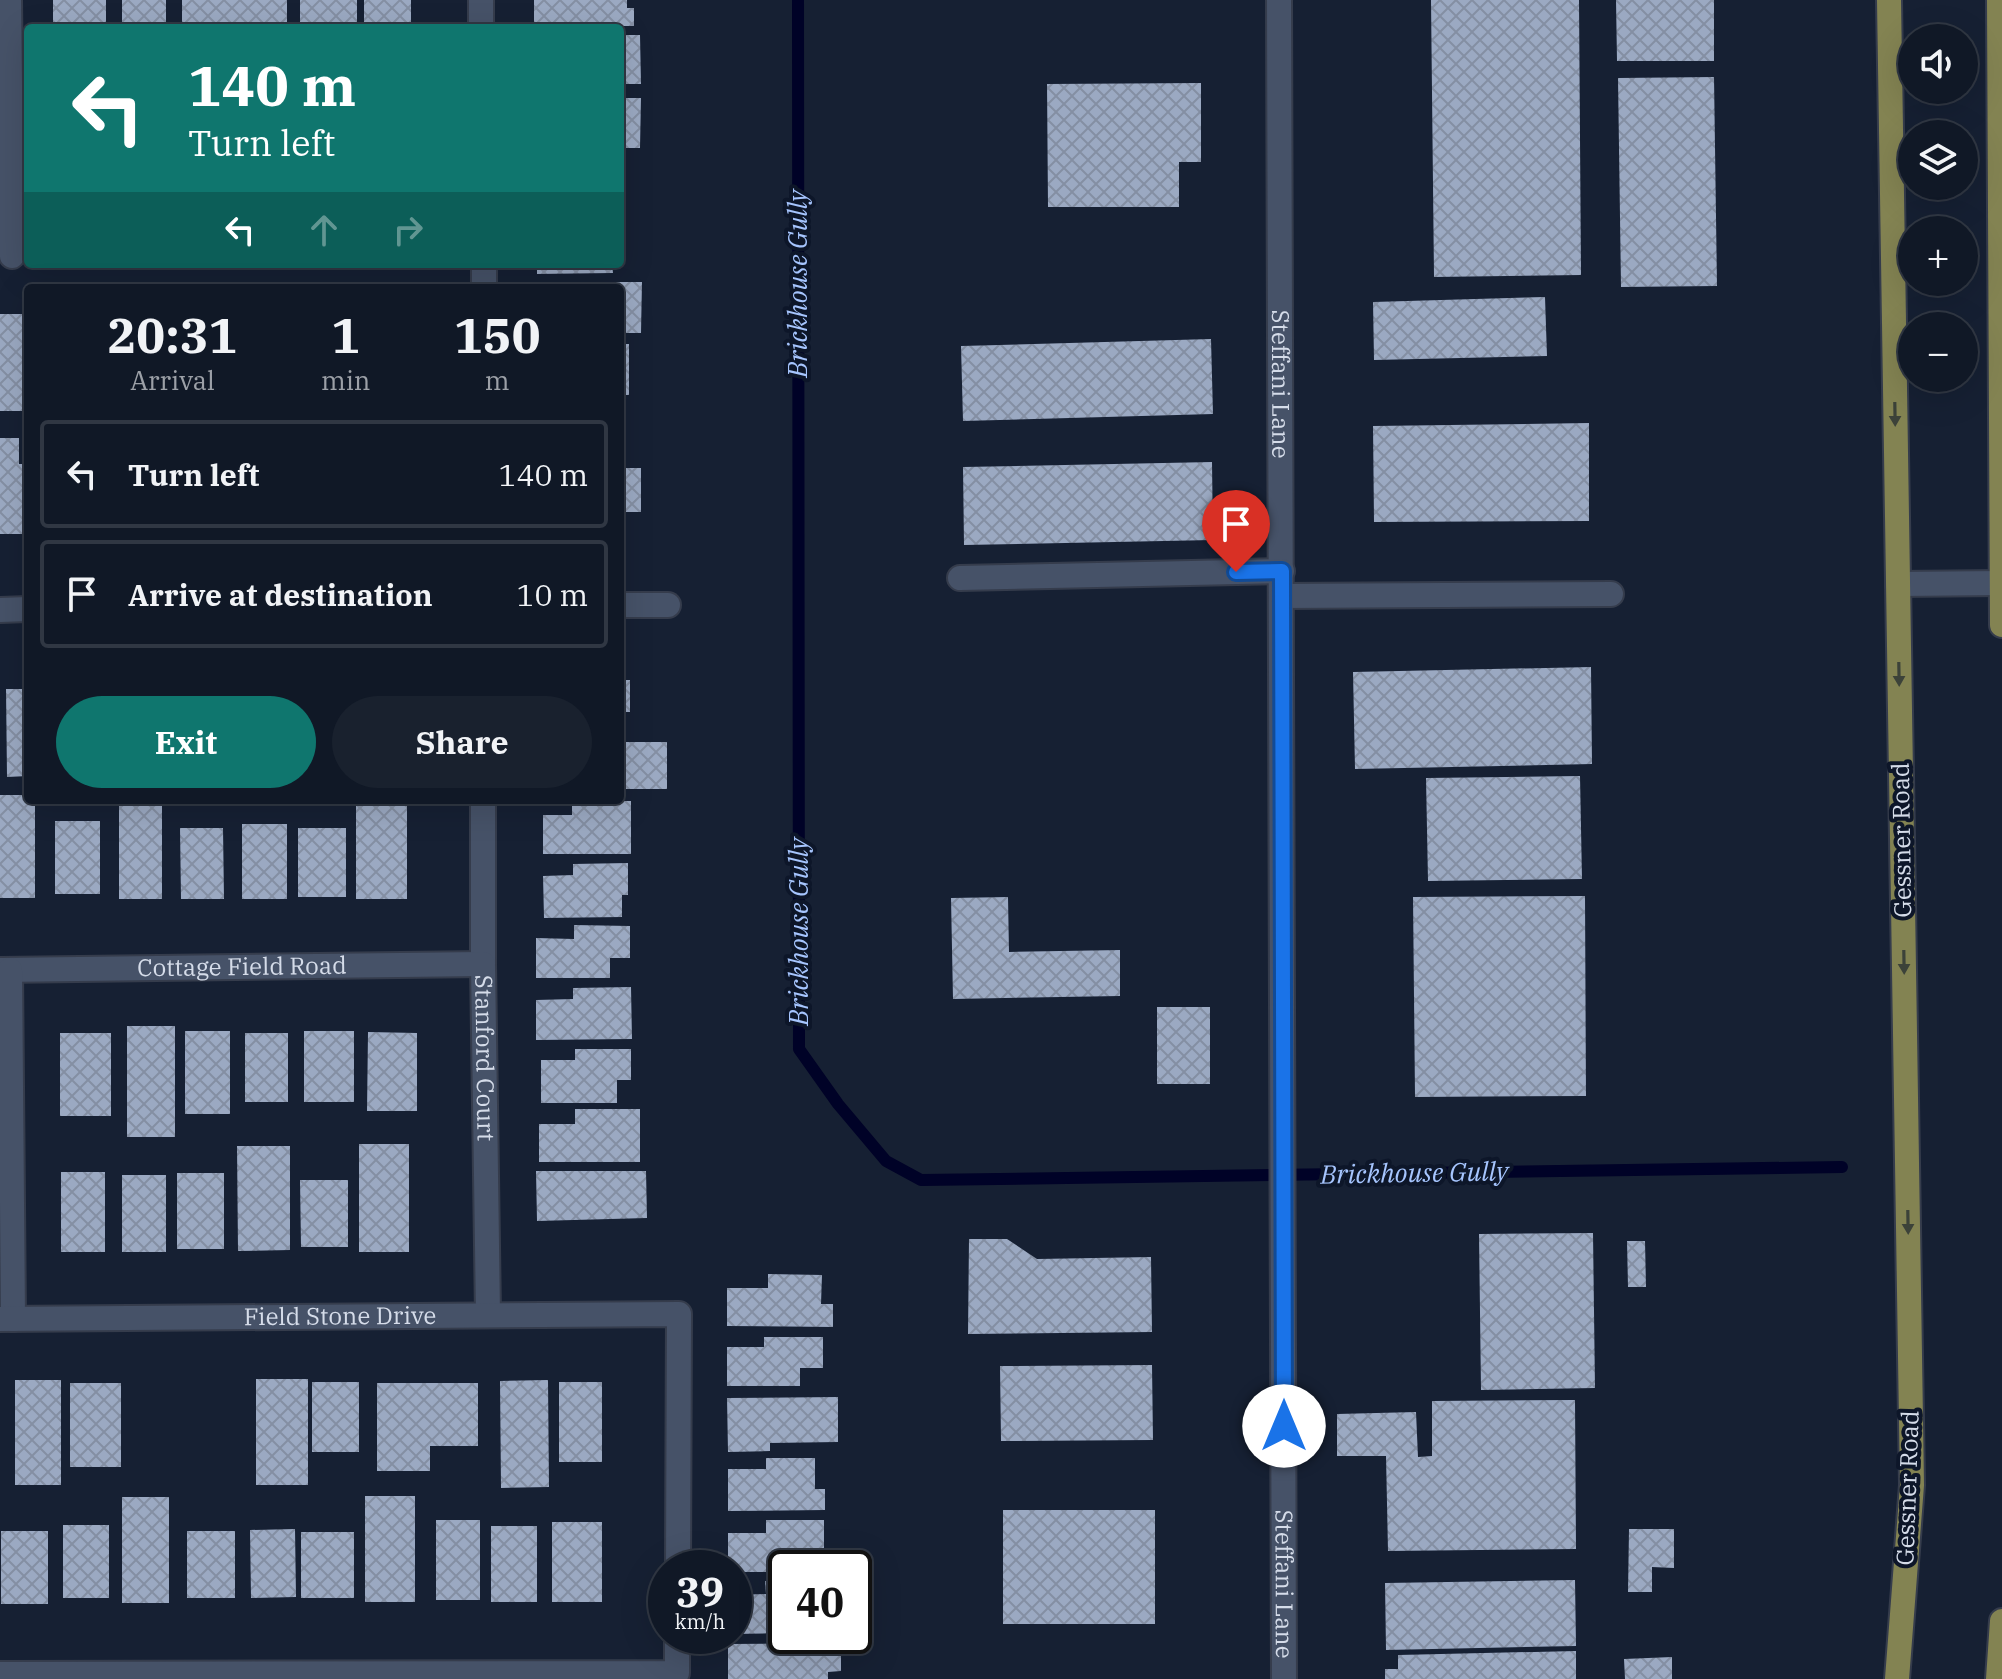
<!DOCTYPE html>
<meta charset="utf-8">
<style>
body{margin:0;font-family:"IBM Plex Serif",serif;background:#19212e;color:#f1f3f6;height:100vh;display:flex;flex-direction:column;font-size:30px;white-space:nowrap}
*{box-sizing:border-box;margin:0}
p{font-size:26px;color:#9ca0a7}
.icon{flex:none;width:44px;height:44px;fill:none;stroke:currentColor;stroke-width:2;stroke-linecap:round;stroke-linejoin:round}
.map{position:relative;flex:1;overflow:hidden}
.drawer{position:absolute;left:24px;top:284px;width:600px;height:520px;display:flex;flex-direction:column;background:#101826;border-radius:8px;box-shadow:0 8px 32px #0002,0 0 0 2px #303743}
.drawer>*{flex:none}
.hud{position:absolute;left:24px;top:24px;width:600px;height:244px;border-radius:8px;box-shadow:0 8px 32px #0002,0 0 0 2px #303743;background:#0f766e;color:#fff;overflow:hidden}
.controls{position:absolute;left:1898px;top:24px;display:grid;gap:16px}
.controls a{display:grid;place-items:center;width:80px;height:80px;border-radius:50%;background:#101826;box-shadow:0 8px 32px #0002,0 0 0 2px #303743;font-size:40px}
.speed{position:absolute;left:648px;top:1550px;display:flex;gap:16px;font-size:40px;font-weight:700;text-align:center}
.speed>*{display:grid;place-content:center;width:104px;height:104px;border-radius:50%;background:#101826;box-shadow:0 8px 32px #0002,0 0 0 2px #303743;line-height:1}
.speed small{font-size:20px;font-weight:400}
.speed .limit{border:4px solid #111;border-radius:12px;background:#fff;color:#111}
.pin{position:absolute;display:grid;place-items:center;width:68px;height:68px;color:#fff;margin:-82px -34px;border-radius:50% 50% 50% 0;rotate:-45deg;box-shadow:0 0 8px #0007}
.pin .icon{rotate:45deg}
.me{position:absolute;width:88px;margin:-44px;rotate:0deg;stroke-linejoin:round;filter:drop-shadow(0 0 6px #0008)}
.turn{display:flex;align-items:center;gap:28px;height:168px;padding:0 32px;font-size:36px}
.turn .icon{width:104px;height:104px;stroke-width:2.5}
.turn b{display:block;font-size:56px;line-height:68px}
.lanes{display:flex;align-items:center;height:76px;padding:0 32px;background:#0003;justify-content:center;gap:40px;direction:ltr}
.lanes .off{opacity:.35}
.eta{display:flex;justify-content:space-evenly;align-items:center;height:136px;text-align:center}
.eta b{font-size:48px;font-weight:700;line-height:56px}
.button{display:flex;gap:16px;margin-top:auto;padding:16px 32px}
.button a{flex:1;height:92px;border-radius:48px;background:#0f766e;color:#fff;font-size:32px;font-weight:700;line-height:92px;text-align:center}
.button a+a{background:#19212e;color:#f1f3f6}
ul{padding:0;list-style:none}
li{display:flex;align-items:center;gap:24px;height:108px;margin:0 16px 12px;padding:0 16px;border:4px solid #303743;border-radius:8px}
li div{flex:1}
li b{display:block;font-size:30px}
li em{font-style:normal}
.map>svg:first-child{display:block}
</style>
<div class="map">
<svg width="2002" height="1679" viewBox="0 0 2002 1679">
<defs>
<pattern id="building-cross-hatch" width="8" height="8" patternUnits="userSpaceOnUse" patternTransform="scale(2)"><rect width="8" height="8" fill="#9ba9c2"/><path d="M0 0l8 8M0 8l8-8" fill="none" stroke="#848fa3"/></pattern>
</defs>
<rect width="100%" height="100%" fill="#162033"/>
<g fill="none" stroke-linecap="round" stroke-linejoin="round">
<path stroke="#000227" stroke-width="12" d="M 798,0 L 799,1049 L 838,1104 L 886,1161 L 921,1180 L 1842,1167"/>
</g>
<path fill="url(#building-cross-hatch)" d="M 53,0 L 106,0 L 106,28 L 53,28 Z
M 122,0 L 166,0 L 166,28 L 122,28 Z
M 182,0 L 287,0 L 287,28 L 182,28 Z
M 300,0 L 357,0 L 357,28 L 300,28 Z
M 364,0 L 411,0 L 411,28 L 364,28 Z
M 534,0 L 627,0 L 627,8 L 634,8 L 634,26 L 534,26 Z
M 1431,0 L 1579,0 L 1581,275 L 1434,277 Z
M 1616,0 L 1714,0 L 1714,61 L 1617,61 Z
M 620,35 L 640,35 L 641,84 L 620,84 Z
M 1714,77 L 1717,286 L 1621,287 L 1618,78 Z
M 1201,83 L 1201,162 L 1179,162 L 1179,207 L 1048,207 L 1047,84 Z
M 620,98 L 641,98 L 640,148 L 620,148 Z
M 620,159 L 626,159 L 626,211 L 620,211 Z
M 620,220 L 625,220 L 626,253 L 620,253 Z
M 537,264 L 612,264 L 613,273 L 537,274 Z
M 536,282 L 642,282 L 641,333 L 620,333 L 620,288 L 536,288 Z
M 1545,297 L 1547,356 L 1374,360 L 1373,302 Z
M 0,314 L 28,314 L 28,411 L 0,411 Z
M 1211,339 L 1213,414 L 963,421 L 961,346 Z
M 620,344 L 629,344 L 629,395 L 620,395 Z
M 620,406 L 626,406 L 626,457 L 620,457 Z
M 1589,423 L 1589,521 L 1374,522 L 1373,426 Z
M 0,438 L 19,438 L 19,464 L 28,464 L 28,534 L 0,534 Z
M 1212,462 L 1213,540 L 964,545 L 963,467 Z
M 620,468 L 641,468 L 641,512 L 620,512 Z
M 1591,667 L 1592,764 L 1355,769 L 1353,672 Z
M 620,680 L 630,680 L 630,712 L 620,712 Z
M 6,689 L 28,689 L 28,776 L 7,777 Z
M 620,742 L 667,742 L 667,789 L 620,789 Z
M 1580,776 L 1582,879 L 1428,881 L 1426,778 Z
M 0,795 L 28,795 L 28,800 L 35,800 L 35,898 L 0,898 Z
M 119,800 L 162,800 L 162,899 L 119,899 Z
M 356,800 L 407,800 L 407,899 L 356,899 Z
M 572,801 L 631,801 L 631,854 L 543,854 L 543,815 L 572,815 Z
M 55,821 L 100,821 L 100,894 L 55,894 Z
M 242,824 L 287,824 L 287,899 L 242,899 Z
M 180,828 L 223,828 L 224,899 L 181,899 Z
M 298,828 L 346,828 L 346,897 L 298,897 Z
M 628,863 L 628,895 L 622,895 L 622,917 L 544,918 L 543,876 L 573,875 L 573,864 Z
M 1585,896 L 1586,1096 L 1415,1097 L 1413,897 Z
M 1008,897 L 1009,952 L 1120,950 L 1120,996 L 953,999 L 951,898 Z
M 574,925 L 630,926 L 630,958 L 610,958 L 610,978 L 536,978 L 536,938 L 574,939 Z
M 631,987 L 632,1039 L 536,1040 L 536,1000 L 573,999 L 573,988 Z
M 1157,1007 L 1210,1007 L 1210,1084 L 1157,1084 Z
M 127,1026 L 175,1026 L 175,1137 L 127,1137 Z
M 185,1031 L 230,1031 L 230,1114 L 185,1114 Z
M 304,1031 L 354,1031 L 354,1102 L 304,1102 Z
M 368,1032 L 417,1033 L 417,1111 L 367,1111 Z
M 60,1033 L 111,1033 L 111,1116 L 60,1116 Z
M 245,1033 L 288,1033 L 288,1102 L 245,1102 Z
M 575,1049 L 631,1049 L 631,1080 L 617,1080 L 617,1103 L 541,1103 L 541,1060 L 575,1060 Z
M 575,1109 L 640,1109 L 640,1162 L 539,1162 L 539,1124 L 575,1124 Z
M 359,1144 L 409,1144 L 409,1252 L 359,1252 Z
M 237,1146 L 290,1146 L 290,1250 L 238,1251 Z
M 536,1171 L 646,1171 L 647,1218 L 537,1221 Z
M 61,1172 L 105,1172 L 105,1252 L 61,1252 Z
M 177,1173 L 224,1173 L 224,1249 L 177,1249 Z
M 122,1175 L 166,1175 L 166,1252 L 122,1252 Z
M 300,1180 L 348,1180 L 348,1247 L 301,1247 Z
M 1593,1233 L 1595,1388 L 1481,1390 L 1479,1234 Z
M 969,1239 L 1007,1239 L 1037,1259 L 1151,1257 L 1152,1332 L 968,1334 Z
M 1627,1241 L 1645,1241 L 1646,1287 L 1628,1287 Z
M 768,1274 L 822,1275 L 821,1304 L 833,1304 L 833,1327 L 727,1326 L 727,1288 L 768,1288 Z
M 764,1337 L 823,1337 L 823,1368 L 800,1368 L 800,1386 L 727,1386 L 727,1347 L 764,1347 Z
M 1152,1365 L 1153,1440 L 1001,1441 L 1000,1366 Z
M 256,1379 L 308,1379 L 308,1485 L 256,1485 Z
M 15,1380 L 61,1380 L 61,1485 L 15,1485 Z
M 548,1380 L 549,1487 L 501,1488 L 500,1381 Z
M 312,1382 L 359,1382 L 359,1452 L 312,1452 Z
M 559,1382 L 602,1382 L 602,1462 L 559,1462 Z
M 70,1383 L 121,1383 L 121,1467 L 70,1467 Z
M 377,1383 L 478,1383 L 478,1446 L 430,1446 L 430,1471 L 377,1471 Z
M 838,1397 L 838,1442 L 770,1443 L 770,1451 L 728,1452 L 727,1398 Z
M 1575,1400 L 1576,1549 L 1388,1551 L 1386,1456 L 1337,1456 L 1337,1414 L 1416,1412 L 1418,1457 L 1432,1456 L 1432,1401 Z
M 766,1458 L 815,1458 L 815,1489 L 825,1489 L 825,1510 L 728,1511 L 728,1469 L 766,1469 Z
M 365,1496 L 415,1496 L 415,1602 L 365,1602 Z
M 122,1497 L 169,1497 L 169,1603 L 122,1603 Z
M 1003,1510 L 1155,1510 L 1155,1624 L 1003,1624 Z
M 436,1520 L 480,1520 L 480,1600 L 436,1600 Z
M 766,1520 L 824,1520 L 824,1568 L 786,1568 L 786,1572 L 734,1572 L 734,1568 L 728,1568 L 728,1533 L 766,1533 Z
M 552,1522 L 602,1522 L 602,1602 L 552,1602 Z
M 63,1525 L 109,1525 L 109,1598 L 63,1598 Z
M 491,1526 L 537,1526 L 537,1602 L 491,1602 Z
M 295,1529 L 296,1597 L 251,1598 L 250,1530 Z
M 1629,1529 L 1674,1529 L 1674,1568 L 1652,1567 L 1652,1592 L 1628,1592 Z
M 1,1531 L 48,1531 L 48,1604 L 1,1604 Z
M 187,1531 L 235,1531 L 235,1598 L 187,1598 Z
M 301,1532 L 354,1532 L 354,1598 L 301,1598 Z
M 786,1580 L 786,1633 L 734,1634 L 734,1595 L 766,1594 L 765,1581 Z
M 1575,1580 L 1576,1646 L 1386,1650 L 1385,1583 Z
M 841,1643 L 841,1671 L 828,1672 L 828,1679 L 728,1679 L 728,1644 Z
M 1576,1651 L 1576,1679 L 1385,1679 L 1385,1669 L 1398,1669 L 1398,1655 Z
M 1672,1657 L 1672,1679 L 1625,1679 L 1624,1659 Z"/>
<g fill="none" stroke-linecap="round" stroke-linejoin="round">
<defs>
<g id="minor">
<path d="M 9,0 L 12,256"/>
<path d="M 481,0 L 481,28"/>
<path id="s1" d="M 1279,0 L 1284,1679"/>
<path d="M 484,264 L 484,288"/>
<path d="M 960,578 L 1282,571"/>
<path d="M 1898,584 L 2002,583"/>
<path d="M 1282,596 L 1611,594"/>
<path d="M 620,605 L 668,605"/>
<path d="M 0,610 L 28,609"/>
<path id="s2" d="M 483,800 L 483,964 L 488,1315"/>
<path id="s3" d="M 0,970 L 483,964"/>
<path d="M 10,970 L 13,1319"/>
<path id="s4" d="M 0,1319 L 679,1314 L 678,1568"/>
<path d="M 0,1674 L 677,1673 L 677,1636"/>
</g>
<path id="major" d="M 1889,0 L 1912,1485 L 1897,1679
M 1999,0 L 2002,625
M 1998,1679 L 2002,1621"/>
</defs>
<use href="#minor" stroke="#353c4c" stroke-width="28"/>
<use href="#major" stroke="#353c4c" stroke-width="28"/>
<use href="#minor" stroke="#465268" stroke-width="24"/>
<use href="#major" stroke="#838352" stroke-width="24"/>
</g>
<defs><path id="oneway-solid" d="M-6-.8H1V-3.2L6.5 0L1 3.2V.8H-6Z" transform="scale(2)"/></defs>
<g fill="#3c4239">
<use href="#oneway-solid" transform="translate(1895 414) rotate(89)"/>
<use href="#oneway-solid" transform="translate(1899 674) rotate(89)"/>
<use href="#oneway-solid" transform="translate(1904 962) rotate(89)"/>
<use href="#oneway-solid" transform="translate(1908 1222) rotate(89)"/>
</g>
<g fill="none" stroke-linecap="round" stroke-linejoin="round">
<defs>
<path id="route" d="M 1236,572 L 1282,571 L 1284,1426"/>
</defs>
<use href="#route" stroke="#114b97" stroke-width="20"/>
<use href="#route" stroke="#1a73e8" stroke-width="14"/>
</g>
<g text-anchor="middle" stroke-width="8" stroke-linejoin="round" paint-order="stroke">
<g font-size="24" fill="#d5dce9" stroke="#0d1629">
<text dy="8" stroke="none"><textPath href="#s1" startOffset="384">Steffani Lane</textPath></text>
<text transform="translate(1902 840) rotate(-91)" y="8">Gessner Road</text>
<text dy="8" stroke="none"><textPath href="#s3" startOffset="242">Cottage Field Road</textPath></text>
<text dy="8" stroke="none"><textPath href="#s2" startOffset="258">Stanford Court</textPath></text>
<text dy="8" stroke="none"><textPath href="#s4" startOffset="340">Field Stone Drive</textPath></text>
<text transform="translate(1908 1488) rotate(-88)" y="8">Gessner Road</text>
<text dy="8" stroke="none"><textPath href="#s1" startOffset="1584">Steffani Lane</textPath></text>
</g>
<g font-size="26" font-style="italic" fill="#a6c5fe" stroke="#0d1629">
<text transform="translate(798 284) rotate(-90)" y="9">Brickhouse Gully</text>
<text transform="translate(799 932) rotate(-90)" y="9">Brickhouse Gully</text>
<text transform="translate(1414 1173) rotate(-1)" y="9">Brickhouse Gully</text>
</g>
</g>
</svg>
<div class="controls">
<a><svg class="icon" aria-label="sound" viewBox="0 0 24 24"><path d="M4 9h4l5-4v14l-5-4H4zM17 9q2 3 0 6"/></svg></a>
<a><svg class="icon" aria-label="layers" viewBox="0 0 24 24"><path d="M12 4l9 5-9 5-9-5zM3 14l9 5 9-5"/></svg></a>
<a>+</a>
<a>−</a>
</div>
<div class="speed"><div>39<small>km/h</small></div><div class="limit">40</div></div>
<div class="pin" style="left:1236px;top:572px;background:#d93025"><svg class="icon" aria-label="arrive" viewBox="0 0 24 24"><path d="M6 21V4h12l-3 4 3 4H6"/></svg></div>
<svg class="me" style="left:1284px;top:1426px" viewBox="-20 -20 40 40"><circle r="19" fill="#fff"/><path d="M0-13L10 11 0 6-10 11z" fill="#1a73e8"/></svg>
<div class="hud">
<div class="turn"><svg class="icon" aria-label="left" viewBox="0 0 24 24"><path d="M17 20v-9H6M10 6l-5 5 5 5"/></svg><div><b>140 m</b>Turn left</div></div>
<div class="lanes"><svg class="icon" aria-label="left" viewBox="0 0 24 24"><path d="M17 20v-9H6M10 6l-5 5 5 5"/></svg><svg class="icon off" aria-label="ahead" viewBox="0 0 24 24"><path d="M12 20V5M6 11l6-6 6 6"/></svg><svg class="icon off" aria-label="right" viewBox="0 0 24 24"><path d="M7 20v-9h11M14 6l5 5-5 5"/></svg></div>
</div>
<section class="drawer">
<div class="eta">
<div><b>20:31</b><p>Arrival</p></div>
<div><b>1</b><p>min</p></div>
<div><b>150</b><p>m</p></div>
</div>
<ul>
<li><svg class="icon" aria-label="left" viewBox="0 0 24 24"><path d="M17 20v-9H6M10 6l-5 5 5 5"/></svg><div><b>Turn left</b></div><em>140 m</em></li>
<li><svg class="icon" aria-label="arrive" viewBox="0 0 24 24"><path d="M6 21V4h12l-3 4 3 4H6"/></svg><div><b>Arrive at destination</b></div><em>10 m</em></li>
</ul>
<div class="button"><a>Exit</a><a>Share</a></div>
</section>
</div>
